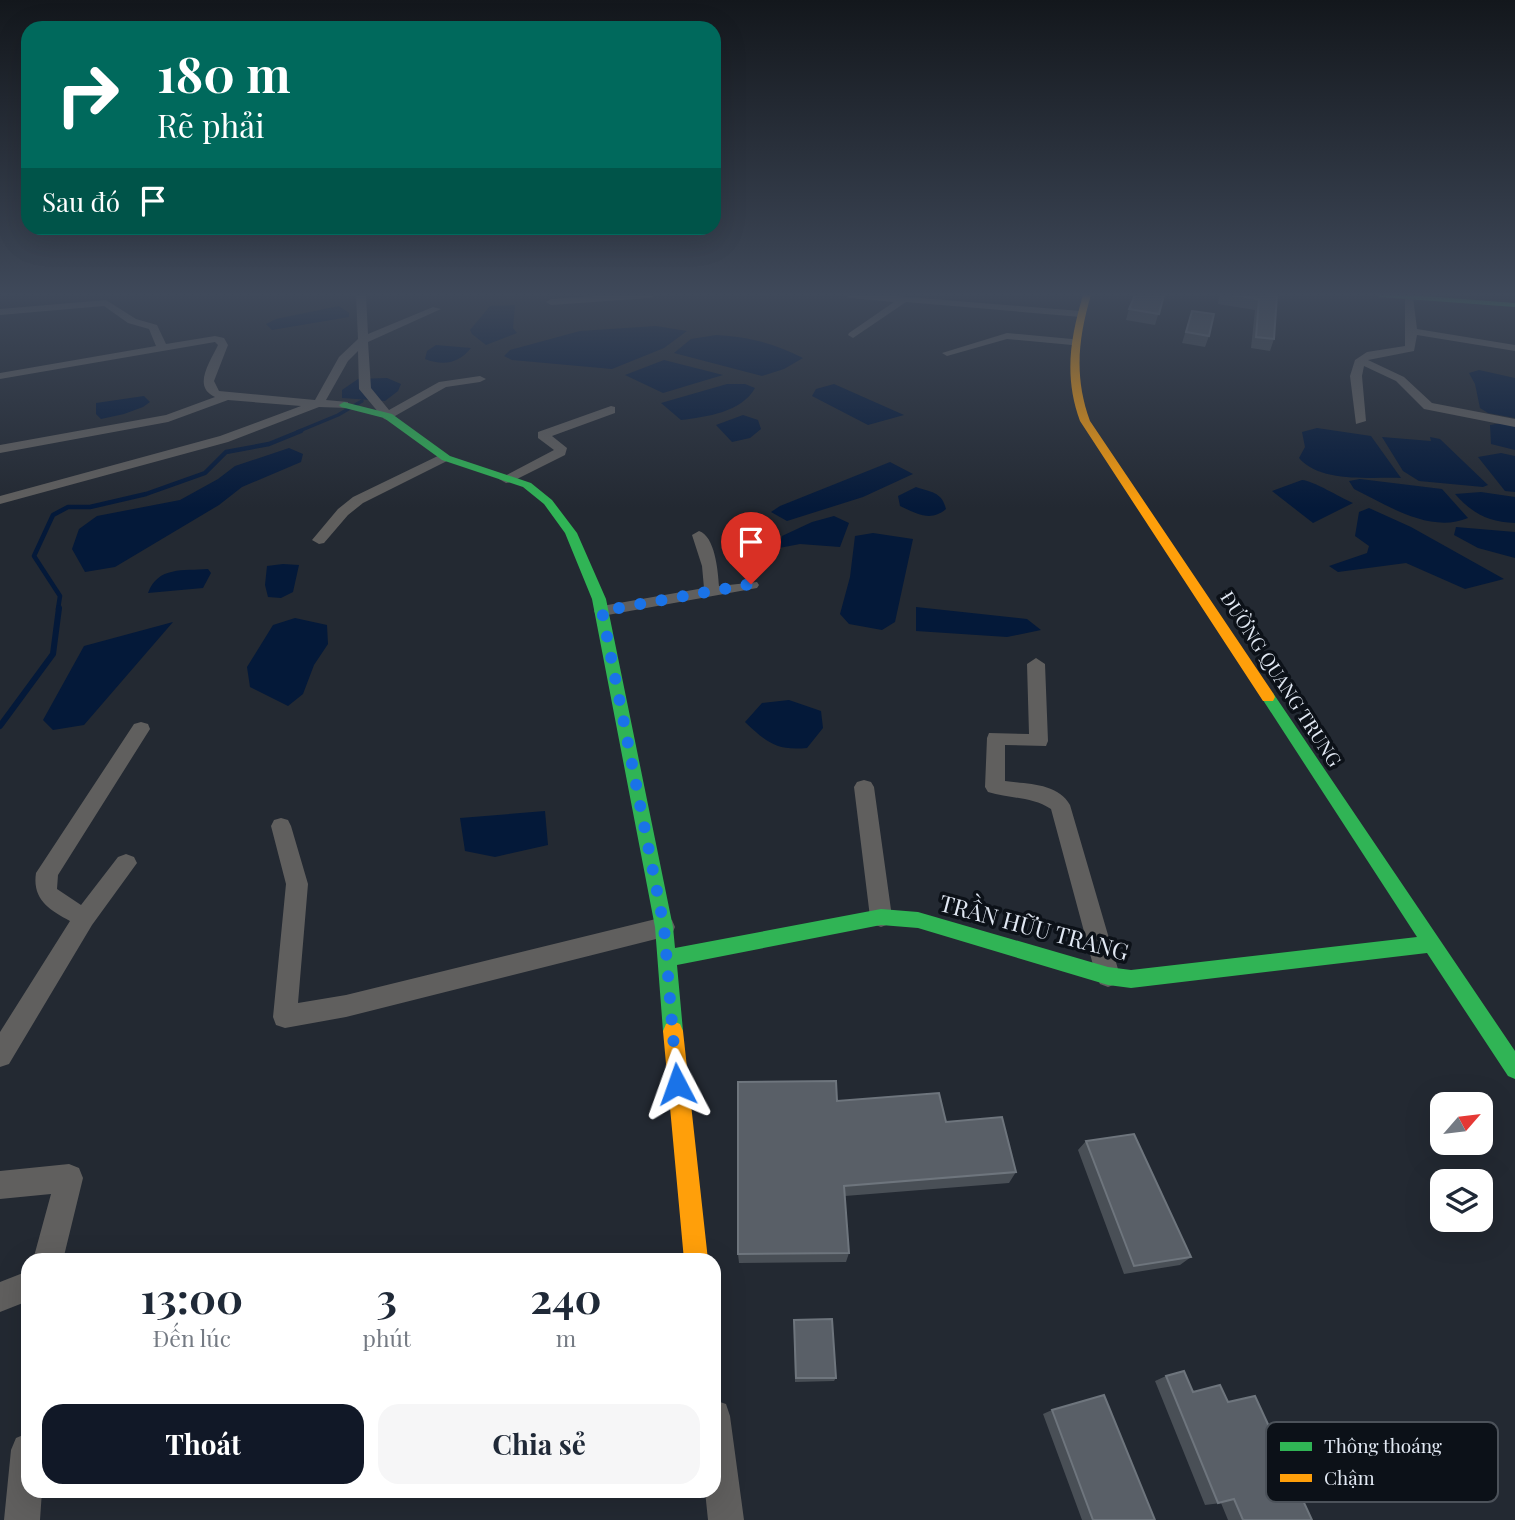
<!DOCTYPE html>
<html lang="vi">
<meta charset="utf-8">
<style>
body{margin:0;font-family:"Playfair Display",serif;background:#f6f6f7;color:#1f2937;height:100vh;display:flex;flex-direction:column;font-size:26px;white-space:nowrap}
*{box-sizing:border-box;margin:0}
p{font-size:23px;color:#747a83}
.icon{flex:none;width:38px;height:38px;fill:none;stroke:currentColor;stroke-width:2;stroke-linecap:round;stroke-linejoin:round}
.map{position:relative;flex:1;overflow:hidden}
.side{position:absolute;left:21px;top:1253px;width:700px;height:245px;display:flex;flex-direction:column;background:#fff;border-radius:21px;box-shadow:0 7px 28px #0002}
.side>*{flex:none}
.hud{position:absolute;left:21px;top:21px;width:700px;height:214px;border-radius:21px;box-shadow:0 7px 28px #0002;background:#00695c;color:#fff;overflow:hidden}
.needle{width:46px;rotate:62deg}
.buttons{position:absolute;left:1430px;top:1092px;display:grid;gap:14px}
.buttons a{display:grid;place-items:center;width:63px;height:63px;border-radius:14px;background:#fff;box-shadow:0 7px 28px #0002;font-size:35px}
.pin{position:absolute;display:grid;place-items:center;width:60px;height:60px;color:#fff;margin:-72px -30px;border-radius:50% 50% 50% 0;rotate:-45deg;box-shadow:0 0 7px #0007}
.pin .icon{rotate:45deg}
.me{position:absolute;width:77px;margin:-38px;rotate:356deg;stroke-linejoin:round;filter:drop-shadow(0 0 5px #0008)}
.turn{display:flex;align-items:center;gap:24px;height:147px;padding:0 21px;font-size:32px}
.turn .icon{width:91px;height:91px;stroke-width:2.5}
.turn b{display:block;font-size:49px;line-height:60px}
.then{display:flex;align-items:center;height:66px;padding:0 21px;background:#0003;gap:14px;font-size:26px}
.eta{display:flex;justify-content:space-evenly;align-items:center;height:119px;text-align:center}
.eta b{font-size:42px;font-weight:700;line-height:49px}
.button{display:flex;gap:14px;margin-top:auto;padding:14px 21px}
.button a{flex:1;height:80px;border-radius:21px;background:#111827;color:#fff;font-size:28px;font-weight:700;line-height:80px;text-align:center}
.button a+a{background:#f6f6f7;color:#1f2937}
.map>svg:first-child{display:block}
</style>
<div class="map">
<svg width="1515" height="1520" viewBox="0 0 1515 1520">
<rect width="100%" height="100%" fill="#232932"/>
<path fill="#041939" d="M 515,305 L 513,328 L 517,333 L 486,345 L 472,334 L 470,330 L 490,306 Z
M 339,306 L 349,313 L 349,317 L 272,330 L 266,324 L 276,319 Z
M 656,326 L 687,331 L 664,348 L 612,369 L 512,360 L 504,356 L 510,350 L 580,331 Z
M 716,335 C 749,337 774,343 803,358 L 784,369 L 762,376 L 674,353 L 691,339 Z
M 436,345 L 471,348 C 458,364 443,366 425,359 L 427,351 Z
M 664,360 L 723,375 L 663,393 L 625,375 Z
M 1479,370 L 1515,378 L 1515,418 L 1488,413 L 1480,408 L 1475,384 L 1469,373 Z
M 387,378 L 401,384 L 398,391 L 385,401 L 342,398 L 342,390 L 358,379 Z
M 727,384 L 745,384 L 755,388 C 742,412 706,417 681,420 L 661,403 Z
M 834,384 L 904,415 L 868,425 L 812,396 L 816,389 Z
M 144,396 L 150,402 L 143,407 L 124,414 L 101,419 L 96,414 L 96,403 Z
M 743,415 L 758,420 L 761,429 L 750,438 L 732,442 L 716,425 Z
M 1502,423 L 1515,426 L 1515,450 L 1491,444 L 1490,425 Z
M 1317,428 L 1371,436 L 1401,478 C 1370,477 1320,483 1299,458 L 1305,447 L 1302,432 Z
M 1382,437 L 1431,441 L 1430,437 L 1440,439 L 1488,485 L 1483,487 L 1419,481 L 1403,471 Z
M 289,448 L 303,454 L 301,462 L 242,487 L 219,505 L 115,567 L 85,572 L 72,549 L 79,529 L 97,516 L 180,500 L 218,479 L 235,466 Z
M 1501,453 L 1515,456 L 1515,492 L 1505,491 L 1478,457 Z
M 890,462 L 913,474 L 863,497 L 787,521 L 771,512 L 780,506 Z
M 1360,479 L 1442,489 L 1468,518 C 1430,534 1387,505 1354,489 L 1349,481 Z
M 1302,480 C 1314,481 1339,497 1353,503 L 1313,523 L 1272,491 Z
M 916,487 C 931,492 942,492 946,509 C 931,522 917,514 900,506 L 898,496 Z
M 1481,492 L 1515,497 L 1515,523 C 1489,522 1473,514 1455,494 Z
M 1369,508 L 1411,527 L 1504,579 L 1465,589 L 1406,563 L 1338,572 L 1329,566 L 1367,553 L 1369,546 L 1355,536 L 1359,512 Z
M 834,516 L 849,523 L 840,547 L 800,544 L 779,548 L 782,536 L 812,522 Z
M 1456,527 L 1515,532 L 1515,558 L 1478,548 L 1454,535 Z
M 873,533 L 913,539 L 895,622 L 882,630 L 849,624 L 840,614 L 850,577 L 855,536 Z
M 283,564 L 299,565 L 293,592 L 281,598 L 268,597 L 265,585 L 267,566 Z
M 208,569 L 211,573 L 203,588 L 148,593 C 158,566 183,571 208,569 Z
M 916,607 L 1027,619 L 1041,630 L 1007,637 L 916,631 Z
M 295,618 L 327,625 L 328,644 L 314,665 L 303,694 L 288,706 L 250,687 L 247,667 L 273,625 Z
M 173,622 L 84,725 L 53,730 L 43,720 L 84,646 Z
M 789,700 L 821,711 L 823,728 L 807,748 C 777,751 767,743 745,722 L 762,703 Z
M 545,811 L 548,845 L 495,857 L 465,851 L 460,818 Z"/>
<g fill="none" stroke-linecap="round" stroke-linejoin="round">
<path stroke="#041939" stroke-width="3.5" d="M 297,432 L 338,415 L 362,401"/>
<path stroke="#041939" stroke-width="4.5" d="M 58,609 L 60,596 L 34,556 L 53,515 L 68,507 L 90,507 L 146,494 L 205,473 L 226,452 L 269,444 L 301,431"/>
<path stroke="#041939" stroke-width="6" d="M 0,726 L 53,654 L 59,608"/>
<path fill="#605f5e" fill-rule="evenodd" d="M 356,295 L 366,295 L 368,334 L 433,307 L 441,309 L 368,342 L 371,388 L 389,410 L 439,382 L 480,376 L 486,379 L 480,382 L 446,387 L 388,420 L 384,419 L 359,389 L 358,351 L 348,361 L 326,400 L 348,402 L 348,408 L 319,407 L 228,442 L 0,504 L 0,496 L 220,436 L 301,406 L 228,400 L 168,422 L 0,453 L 0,445 L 166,415 L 215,397 C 192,387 210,362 218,345 L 215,342 L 0,379 L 0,373 L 156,346 L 149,329 L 128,323 L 104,306 L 0,315 L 0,309 L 106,300 L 136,319 L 157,325 L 166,344 L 215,336 L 224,338 L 228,345 L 214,381 L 219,391 L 315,400 L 339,357 L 358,339 Z
M 611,295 L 655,295 L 650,298 L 551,305 L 546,302 L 551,299 Z
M 845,295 L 884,295 L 1081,311 L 1086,314 L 1081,317 L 906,302 L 853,338 L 848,335 L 849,333 L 894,302 L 850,298 Z
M 1405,295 L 1413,297 L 1417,329 L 1515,345 L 1515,351 L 1417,335 L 1414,351 L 1368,360 L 1404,377 L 1432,403 L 1515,419 L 1515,427 L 1424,409 L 1396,381 L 1364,366 L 1362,376 L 1366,421 L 1356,424 L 1350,376 L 1355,360 L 1367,352 L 1405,346 Z
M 1007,333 L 1072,339 L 1077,342 L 1072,345 L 1007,339 L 947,356 L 942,353 Z
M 611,406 L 615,407 L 615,413 L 552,436 L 567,448 L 565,455 L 511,482 L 506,483 L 499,479 L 554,450 L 538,438 L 538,432 Z
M 444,453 L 450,457 L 449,460 L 363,503 L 348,515 L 324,543 L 319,544 L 312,540 L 338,509 L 353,497 Z
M 699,531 C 715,536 718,571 719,586 L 757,582 L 759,585 L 757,588 L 602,616 L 596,615 L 594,611 L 596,607 L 602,606 L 704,588 L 702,566 L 692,535 Z
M 1036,658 L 1045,664 L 1048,741 L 1046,746 L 1005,745 L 1005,781 C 1027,784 1058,783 1070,805 L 1120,976 L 1116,984 L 1108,987 L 1100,984 L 1096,976 L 1051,809 C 1031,796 1010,799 988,792 L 985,787 L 987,738 L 989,733 L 1029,734 L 1027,664 Z
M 141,722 L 148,724 L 150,729 L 58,875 L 57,889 L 81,905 L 118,857 L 126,854 L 134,857 L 137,863 L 92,925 L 9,1064 L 0,1067 L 0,1032 L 70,921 C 49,910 32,899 36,873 L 134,724 Z
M 864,780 L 871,782 L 874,787 L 892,917 L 889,924 L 881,927 L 873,924 L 870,917 L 854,787 L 857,782 Z
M 281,818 L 288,820 L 291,826 L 308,884 L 298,1003 L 346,995 L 664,917 L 672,920 L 675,927 L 672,934 L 664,937 L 346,1017 L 285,1028 L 276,1025 L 273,1017 L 286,884 L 271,826 L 274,820 Z
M 69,1164 L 79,1168 L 83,1178 L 63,1260 L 33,1260 L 51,1194 L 0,1199 L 0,1171 Z
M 28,1271 L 28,1301 L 0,1312 L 0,1282 Z
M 714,1400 L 726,1404 L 730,1416 L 744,1520 L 708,1520 L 705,1491 L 714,1491 Z
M 28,1433 L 28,1491 L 42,1491 L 40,1520 L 4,1520 L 11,1450 L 16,1438 Z"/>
<path fill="#30b455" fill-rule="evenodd" d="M 1376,295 L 1410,295 L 1515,303 L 1515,307 L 1380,297 Z
M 344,402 L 392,414 L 450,456 L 531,483 L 552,500 L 577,533 L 606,599 L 673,927 L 675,948 L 881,909 L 918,912 L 1108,967 L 1131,970 L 1417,937 L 1261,697 L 1268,692 L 1273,693 L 1515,1051 L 1515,1079 L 1508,1076 L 1427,953 L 1131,988 L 1108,985 L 918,928 L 881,925 L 677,965 L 683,1031 L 680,1038 L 673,1041 L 666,1038 L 663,1031 L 655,927 L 592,599 L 565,533 L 544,504 L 523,487 L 442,460 L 384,418 L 341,407 L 339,405 Z"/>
<path fill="#ff9f0a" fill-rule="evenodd" d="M 1083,295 L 1091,295 C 1078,339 1074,377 1090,421 L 1273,693 L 1275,697 L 1273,701 L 1263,701 L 1080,421 C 1064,377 1070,339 1083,295 Z
M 673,1021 L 680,1024 L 683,1031 L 708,1260 L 684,1260 L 663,1031 L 666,1024 Z"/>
</g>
<path fill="#494f56" d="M 1164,295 L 1155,325 L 1126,320 L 1129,309 Z
M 1219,295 L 1277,295 L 1274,339 L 1270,351 L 1251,348 L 1255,310 L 1218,304 Z
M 1192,311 L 1209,336 L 1205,347 L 1182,343 Z
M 946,1122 L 1016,1172 L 1009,1183 L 845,1196 L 849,1253 L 846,1262 L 739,1263 L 738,1254 Z
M 1086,1141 L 1191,1257 L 1180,1265 L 1124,1274 L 1078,1150 Z
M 794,1320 L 836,1378 L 834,1381 L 795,1382 Z
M 1166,1376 L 1193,1392 L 1228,1402 L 1312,1520 L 1228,1520 L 1221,1503 L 1205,1505 L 1155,1381 Z
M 1052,1410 L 1155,1520 L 1082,1520 L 1043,1414 Z"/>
<path fill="#595f67" stroke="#6e757d" stroke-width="2" d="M 1135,295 L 1164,295 L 1159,314 L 1129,309 Z
M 1232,295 L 1277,295 L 1274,339 L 1256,337 L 1259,299 Z
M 1192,311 L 1214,314 L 1209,336 L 1186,332 Z
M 836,1081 L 837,1101 L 939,1093 L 946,1122 L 1002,1117 L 1016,1172 L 844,1186 L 849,1253 L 738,1254 L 738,1082 Z
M 1134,1134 L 1191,1257 L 1134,1266 L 1086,1141 Z
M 832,1319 L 836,1378 L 796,1378 L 794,1320 Z
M 1184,1371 L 1193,1392 L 1220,1385 L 1228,1402 L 1255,1396 L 1312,1520 L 1243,1520 L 1234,1499 L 1218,1503 L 1166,1376 Z
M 1104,1395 L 1155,1520 L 1093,1520 L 1052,1410 Z"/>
<linearGradient id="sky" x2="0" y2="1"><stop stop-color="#13171c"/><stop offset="0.58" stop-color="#3f495a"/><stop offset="1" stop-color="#3f495a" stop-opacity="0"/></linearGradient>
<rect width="1515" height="508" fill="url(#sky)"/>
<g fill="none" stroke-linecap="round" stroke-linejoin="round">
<path stroke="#1a73e8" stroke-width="12" stroke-dasharray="0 21.6" d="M 677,1084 L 664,927 L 602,611 L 751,584"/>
</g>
<g text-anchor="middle" stroke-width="7" stroke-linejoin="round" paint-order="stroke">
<g font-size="19" fill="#e2e9f4" stroke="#0c1118">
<text transform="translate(1281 679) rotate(57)" y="7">ĐƯỜNG QUANG TRUNG</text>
</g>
<g font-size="23" fill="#e2e9f4" stroke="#0c1118">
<text transform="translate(1034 928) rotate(15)" y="8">TRẦN HỮU TRANG</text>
</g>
</g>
<rect x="1266" y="1422" width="232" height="80" rx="10" fill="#0c1118" stroke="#4c525a" stroke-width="2"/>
<rect x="1280" y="1442" width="32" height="9" fill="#30b455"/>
<rect x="1280" y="1474" width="32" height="8" fill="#ff9f0a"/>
<g font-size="19" fill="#e2e9f4">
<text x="1324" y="1453">Thông thoáng</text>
<text x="1324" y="1485">Chậm</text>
</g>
</svg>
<div class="buttons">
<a><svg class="needle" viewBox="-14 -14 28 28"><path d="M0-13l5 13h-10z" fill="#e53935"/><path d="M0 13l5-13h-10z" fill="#747a83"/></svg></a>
<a><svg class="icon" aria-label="layers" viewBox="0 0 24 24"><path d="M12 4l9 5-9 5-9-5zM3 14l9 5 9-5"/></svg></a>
</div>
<div class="pin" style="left:751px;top:584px;background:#d93025"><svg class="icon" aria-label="arrive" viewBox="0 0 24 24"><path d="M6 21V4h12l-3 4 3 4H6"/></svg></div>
<svg class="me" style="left:677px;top:1084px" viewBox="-20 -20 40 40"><path d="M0-17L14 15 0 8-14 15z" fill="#1a73e8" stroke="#fff" stroke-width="4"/></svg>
<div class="hud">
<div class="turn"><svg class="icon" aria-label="right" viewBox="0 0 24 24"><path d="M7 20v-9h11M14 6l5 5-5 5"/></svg><div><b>180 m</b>Rẽ phải</div></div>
<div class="then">Sau đó<svg class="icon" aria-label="arrive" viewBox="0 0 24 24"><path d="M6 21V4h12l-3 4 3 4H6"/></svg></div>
</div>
<section class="side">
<div class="eta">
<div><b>13:00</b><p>Đến lúc</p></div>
<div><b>3</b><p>phút</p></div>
<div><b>240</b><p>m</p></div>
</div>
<div class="button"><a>Thoát</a><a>Chia sẻ</a></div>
</section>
</div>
